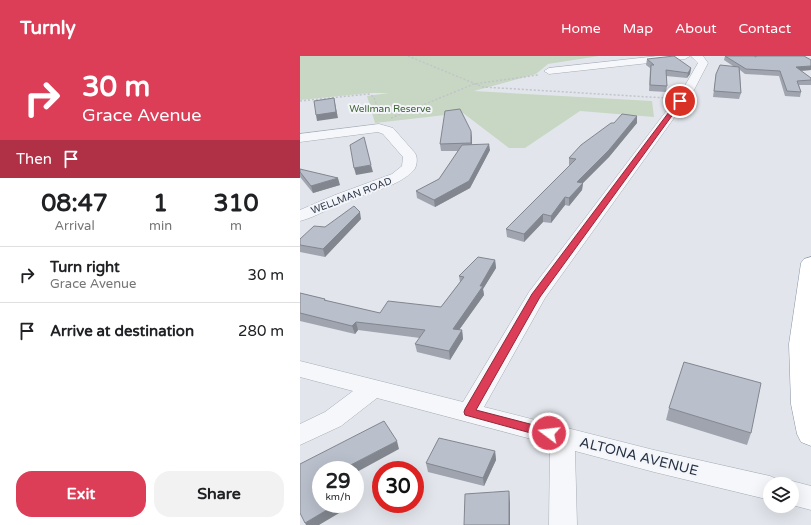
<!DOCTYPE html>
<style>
body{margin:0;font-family:"Varela Round",sans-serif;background:#f2f2f2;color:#202124;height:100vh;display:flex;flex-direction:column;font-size:15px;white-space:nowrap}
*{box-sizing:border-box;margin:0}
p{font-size:13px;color:#757577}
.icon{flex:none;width:22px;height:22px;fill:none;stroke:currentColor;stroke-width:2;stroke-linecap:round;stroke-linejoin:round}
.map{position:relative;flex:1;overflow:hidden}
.details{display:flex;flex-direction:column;background:#fff;width:300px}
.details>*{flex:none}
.banner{background:#dc3d57;color:#fff;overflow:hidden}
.fabs{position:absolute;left:463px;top:421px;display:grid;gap:8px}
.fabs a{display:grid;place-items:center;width:36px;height:36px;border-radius:50%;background:#fff;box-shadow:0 4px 16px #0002;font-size:20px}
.speed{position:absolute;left:12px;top:405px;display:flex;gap:8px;font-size:20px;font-weight:700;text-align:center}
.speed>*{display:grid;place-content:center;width:52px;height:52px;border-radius:50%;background:#fff;box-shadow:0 4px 16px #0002;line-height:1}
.speed small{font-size:10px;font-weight:400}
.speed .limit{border:6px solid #d22;background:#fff;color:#111}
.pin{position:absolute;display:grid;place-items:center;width:34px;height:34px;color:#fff;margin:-17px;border:2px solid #fff;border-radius:50%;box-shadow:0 1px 4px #0007}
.me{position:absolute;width:44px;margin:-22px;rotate:285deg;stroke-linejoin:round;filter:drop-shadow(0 0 3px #0008)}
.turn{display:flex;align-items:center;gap:14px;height:84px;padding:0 16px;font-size:18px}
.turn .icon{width:52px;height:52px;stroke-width:2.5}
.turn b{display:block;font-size:28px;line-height:34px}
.then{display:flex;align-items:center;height:38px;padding:0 16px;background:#0003;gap:8px;font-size:15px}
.eta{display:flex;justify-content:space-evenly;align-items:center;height:68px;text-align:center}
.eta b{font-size:24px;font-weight:800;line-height:28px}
.cta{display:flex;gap:8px;margin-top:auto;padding:8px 16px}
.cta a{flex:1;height:46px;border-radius:16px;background:#dc3d57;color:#fff;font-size:16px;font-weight:800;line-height:46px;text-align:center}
.cta a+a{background:#f2f2f2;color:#202124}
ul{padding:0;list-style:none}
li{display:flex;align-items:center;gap:12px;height:56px;padding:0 16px;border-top:1px solid #e0e0e0}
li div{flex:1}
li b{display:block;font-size:15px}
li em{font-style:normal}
header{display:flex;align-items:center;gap:24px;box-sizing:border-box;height:56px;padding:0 20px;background:#dc3d57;color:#fff}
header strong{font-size:19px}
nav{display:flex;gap:22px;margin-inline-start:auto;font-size:14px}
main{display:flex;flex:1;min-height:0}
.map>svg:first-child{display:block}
</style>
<header>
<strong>Turnly</strong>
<nav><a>Home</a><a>Map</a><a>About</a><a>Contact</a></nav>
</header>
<main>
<section class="details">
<div class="banner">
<div class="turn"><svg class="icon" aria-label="right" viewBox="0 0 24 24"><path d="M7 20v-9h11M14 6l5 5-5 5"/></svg><div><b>30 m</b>Grace Avenue</div></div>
<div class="then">Then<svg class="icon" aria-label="arrive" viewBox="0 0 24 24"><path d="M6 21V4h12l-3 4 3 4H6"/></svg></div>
</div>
<div class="eta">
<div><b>08:47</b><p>Arrival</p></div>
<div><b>1</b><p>min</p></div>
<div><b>310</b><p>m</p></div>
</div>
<ul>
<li><svg class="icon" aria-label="right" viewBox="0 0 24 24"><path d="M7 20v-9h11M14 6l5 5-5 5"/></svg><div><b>Turn right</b><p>Grace Avenue</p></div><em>30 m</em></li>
<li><svg class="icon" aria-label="arrive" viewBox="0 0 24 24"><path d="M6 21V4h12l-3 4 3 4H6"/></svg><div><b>Arrive at destination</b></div><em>280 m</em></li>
</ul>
<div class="cta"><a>Exit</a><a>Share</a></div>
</section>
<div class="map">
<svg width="511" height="469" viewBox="0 0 511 469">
<rect width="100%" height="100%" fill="#e2e6ec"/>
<path fill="#c8d7c3" d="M 0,0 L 299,0 L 248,8 L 236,18 L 174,35 L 352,45 L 354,61 L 280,55 L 225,92 L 209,92 L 163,57 L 75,67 L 67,40 L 89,37 L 70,37 L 0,44 Z"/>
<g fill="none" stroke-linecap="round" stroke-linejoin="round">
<defs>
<path id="minor" d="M 358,0 L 390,0 L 385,3 L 249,18 L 244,15 L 249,12 Z
M 391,0 L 403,0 L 408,7 L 394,34 L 245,242 L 184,351 L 354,394 L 470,420 L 479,424 L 481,428 L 470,428 L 470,444 L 354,416 L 275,395 L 277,469 L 249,469 L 250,388 L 77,342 L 41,370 L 0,389 L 0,368 L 25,356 L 53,335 L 0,321 L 0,305 L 163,346 L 229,236 L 383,33 L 398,7 Z
M 79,68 L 93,72 L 115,97 C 118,102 117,110 114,114 C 97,132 68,136 46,145 C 31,151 16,161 0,165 L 0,154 L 35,139 L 92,118 L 102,110 L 103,101 L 83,78 L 78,76 L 0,86 L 0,78 Z
M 492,425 L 511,430 L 511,454 L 492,449 L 492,428 L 484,428 Z"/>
<path id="highway" d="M 511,201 L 511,390 L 501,386 L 497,378 L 491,348 L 489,288 L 501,207 L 504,203 Z"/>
</defs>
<use href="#minor" stroke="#a6adb7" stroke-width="1"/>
<use href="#highway" stroke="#8894a4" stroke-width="1"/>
<path stroke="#c0c4cb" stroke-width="1.5" stroke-dasharray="2 2" stroke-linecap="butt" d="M 108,0 L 183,31 L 366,42
M 0,45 L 69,38 L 74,41 L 80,60
M 91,62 L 174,28 L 238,19"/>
<use href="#minor" fill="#f6f7fa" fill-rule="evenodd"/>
<use href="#highway" fill="#fff" fill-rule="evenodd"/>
</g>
<path fill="#9fa4af" d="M 425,0 L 454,0 L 456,1 L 511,4 L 511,14 L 501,15 L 511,22 L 511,29 L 499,29 L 501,36 L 500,41 L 485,40 L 479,20 L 445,18 L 440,14 L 441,37 L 439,43 L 413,41 L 416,18 L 433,10 L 424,4 Z
M 347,3 L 391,12 L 390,18 L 387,22 L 366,20 L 367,30 L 366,36 L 349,35 L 350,12 L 346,9 Z
M 337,60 L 337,67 L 309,101 L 283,127 L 282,134 L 269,150 L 265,149 L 251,167 L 243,166 L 224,186 L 207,181 L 206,173 L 270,109 L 269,109 L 269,102 Z
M 171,75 L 172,89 L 190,94 L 170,132 L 135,151 L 117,142 L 116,135 L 139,123 L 158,95 L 141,95 L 140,88 Z
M 0,113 L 40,129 L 13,137 L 0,121 Z
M 61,163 L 25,201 L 0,196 L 0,183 L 25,171 Z
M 195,204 L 196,212 L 183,233 L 184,239 L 159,274 L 162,274 L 163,283 L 150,304 L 117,296 L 115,288 L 120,282 L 58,274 L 55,278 L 0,265 L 0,237 L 25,243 L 26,245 L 80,257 L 141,251 L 160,226 L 159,220 Z
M 369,352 L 451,377 L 447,389 L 366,364 Z
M 195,395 L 196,404 L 184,430 L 128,416 L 126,407 Z"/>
<path fill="#82868e" d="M 511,10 L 511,14 L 495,15 L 496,11 Z
M 391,12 L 390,18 L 387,22 L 388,17 Z
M 34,42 L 38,62 L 17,65 L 16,59 Z
M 337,60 L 337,67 L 309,101 L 283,127 L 282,134 L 269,150 L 269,142 L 277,126 Z
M 171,75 L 172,82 L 172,94 L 171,87 Z
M 189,88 L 190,94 L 170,132 L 135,151 L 134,144 Z
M 71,109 L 73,116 L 56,119 L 54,112 Z
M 38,122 L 40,129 L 13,137 L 11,130 Z
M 265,141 L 265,149 L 251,167 L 251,160 Z
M 60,156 L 61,163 L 25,201 L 23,193 Z
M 243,158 L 243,166 L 224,186 L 224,178 Z
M 195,204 L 196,212 L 183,233 L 184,239 L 154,281 L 153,273 Z
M 56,266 L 58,274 L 55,278 L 52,270 Z
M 162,274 L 163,283 L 150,304 L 149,295 Z
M 97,385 L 99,393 L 55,417 L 55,414 L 41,414 Z
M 195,395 L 196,404 L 184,430 L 183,422 Z
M 209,435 L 210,447 L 210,469 L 209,469 Z
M 37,448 L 41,456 L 19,469 L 6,469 L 5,467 Z"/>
<path fill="#b9bfcb" stroke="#82868e" d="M 374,0 L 391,12 L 388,17 L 366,14 L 367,30 L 350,29 L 351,9 L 354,9 L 347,3 Z
M 425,0 L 454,0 L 456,1 L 456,0 L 504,0 L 511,4 L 511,10 L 496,11 L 511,22 L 511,24 L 497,25 L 501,36 L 487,35 L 480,15 L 446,13 Z
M 420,9 L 439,11 L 441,37 L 414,35 L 416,18 Z
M 34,42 L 36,56 L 16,59 L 14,45 Z
M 160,53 L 171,75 L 171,87 L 140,88 L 145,55 Z
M 322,58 L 337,60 L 309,94 L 277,126 L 283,127 L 269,142 L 265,141 L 251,160 L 243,158 L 224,178 L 206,173 L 276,103 L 269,102 L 281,89 L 311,67 L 314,67 Z
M 64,81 L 71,109 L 54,112 L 50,89 Z
M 189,88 L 169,125 L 134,144 L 116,135 L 139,123 L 162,89 Z
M 0,113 L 38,122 L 11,130 L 0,116 Z
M 54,150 L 60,156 L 23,193 L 0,189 L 0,183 L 14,170 L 25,171 Z
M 178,201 L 195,204 L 180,230 L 183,230 L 153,273 L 162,274 L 149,295 L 115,288 L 125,274 L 56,266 L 52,270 L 0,257 L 0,237 L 25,243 L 24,244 L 80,257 L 88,245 L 141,251 L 164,221 L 159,220 Z
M 384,306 L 461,327 L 451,377 L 369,352 Z
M 84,365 L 97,385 L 41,414 L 21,414 L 21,448 L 37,448 L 5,467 L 0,457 L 0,408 Z
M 139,382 L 195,395 L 183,422 L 126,407 Z
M 209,435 L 209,469 L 164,469 L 165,438 Z"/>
<path fill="#dc3d57" stroke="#8f2839" d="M 380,43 L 382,44 L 382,46 L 240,241 L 176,354 L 253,374 L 255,377 L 253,381 L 249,382 L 165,359 L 164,356 L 165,353 L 232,238 L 378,44 Z"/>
<g text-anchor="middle" stroke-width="4" stroke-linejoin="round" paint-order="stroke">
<g font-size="10" fill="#3e6334" stroke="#f3f5f9">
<text x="90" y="56">Wellman Reserve</text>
</g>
<g font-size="10" fill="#283446" stroke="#f3f5f9">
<text transform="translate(51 139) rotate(-21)" y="4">WELLMAN ROAD</text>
</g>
<g font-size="14" fill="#283446" stroke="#f3f5f9">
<text transform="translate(339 400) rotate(14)" y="5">ALTONA AVENUE</text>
</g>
</g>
</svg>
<div class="fabs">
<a><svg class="icon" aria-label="layers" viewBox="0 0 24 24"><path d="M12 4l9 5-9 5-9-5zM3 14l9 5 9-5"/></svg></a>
</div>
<div class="speed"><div>29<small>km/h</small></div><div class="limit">30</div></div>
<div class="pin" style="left:380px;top:45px;background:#d93025"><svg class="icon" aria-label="arrive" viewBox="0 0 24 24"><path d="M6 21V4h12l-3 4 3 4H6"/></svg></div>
<svg class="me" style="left:249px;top:377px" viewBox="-20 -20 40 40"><circle r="17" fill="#dc3d57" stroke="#fff" stroke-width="3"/><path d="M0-11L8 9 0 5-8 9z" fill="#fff"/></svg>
</div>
</main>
